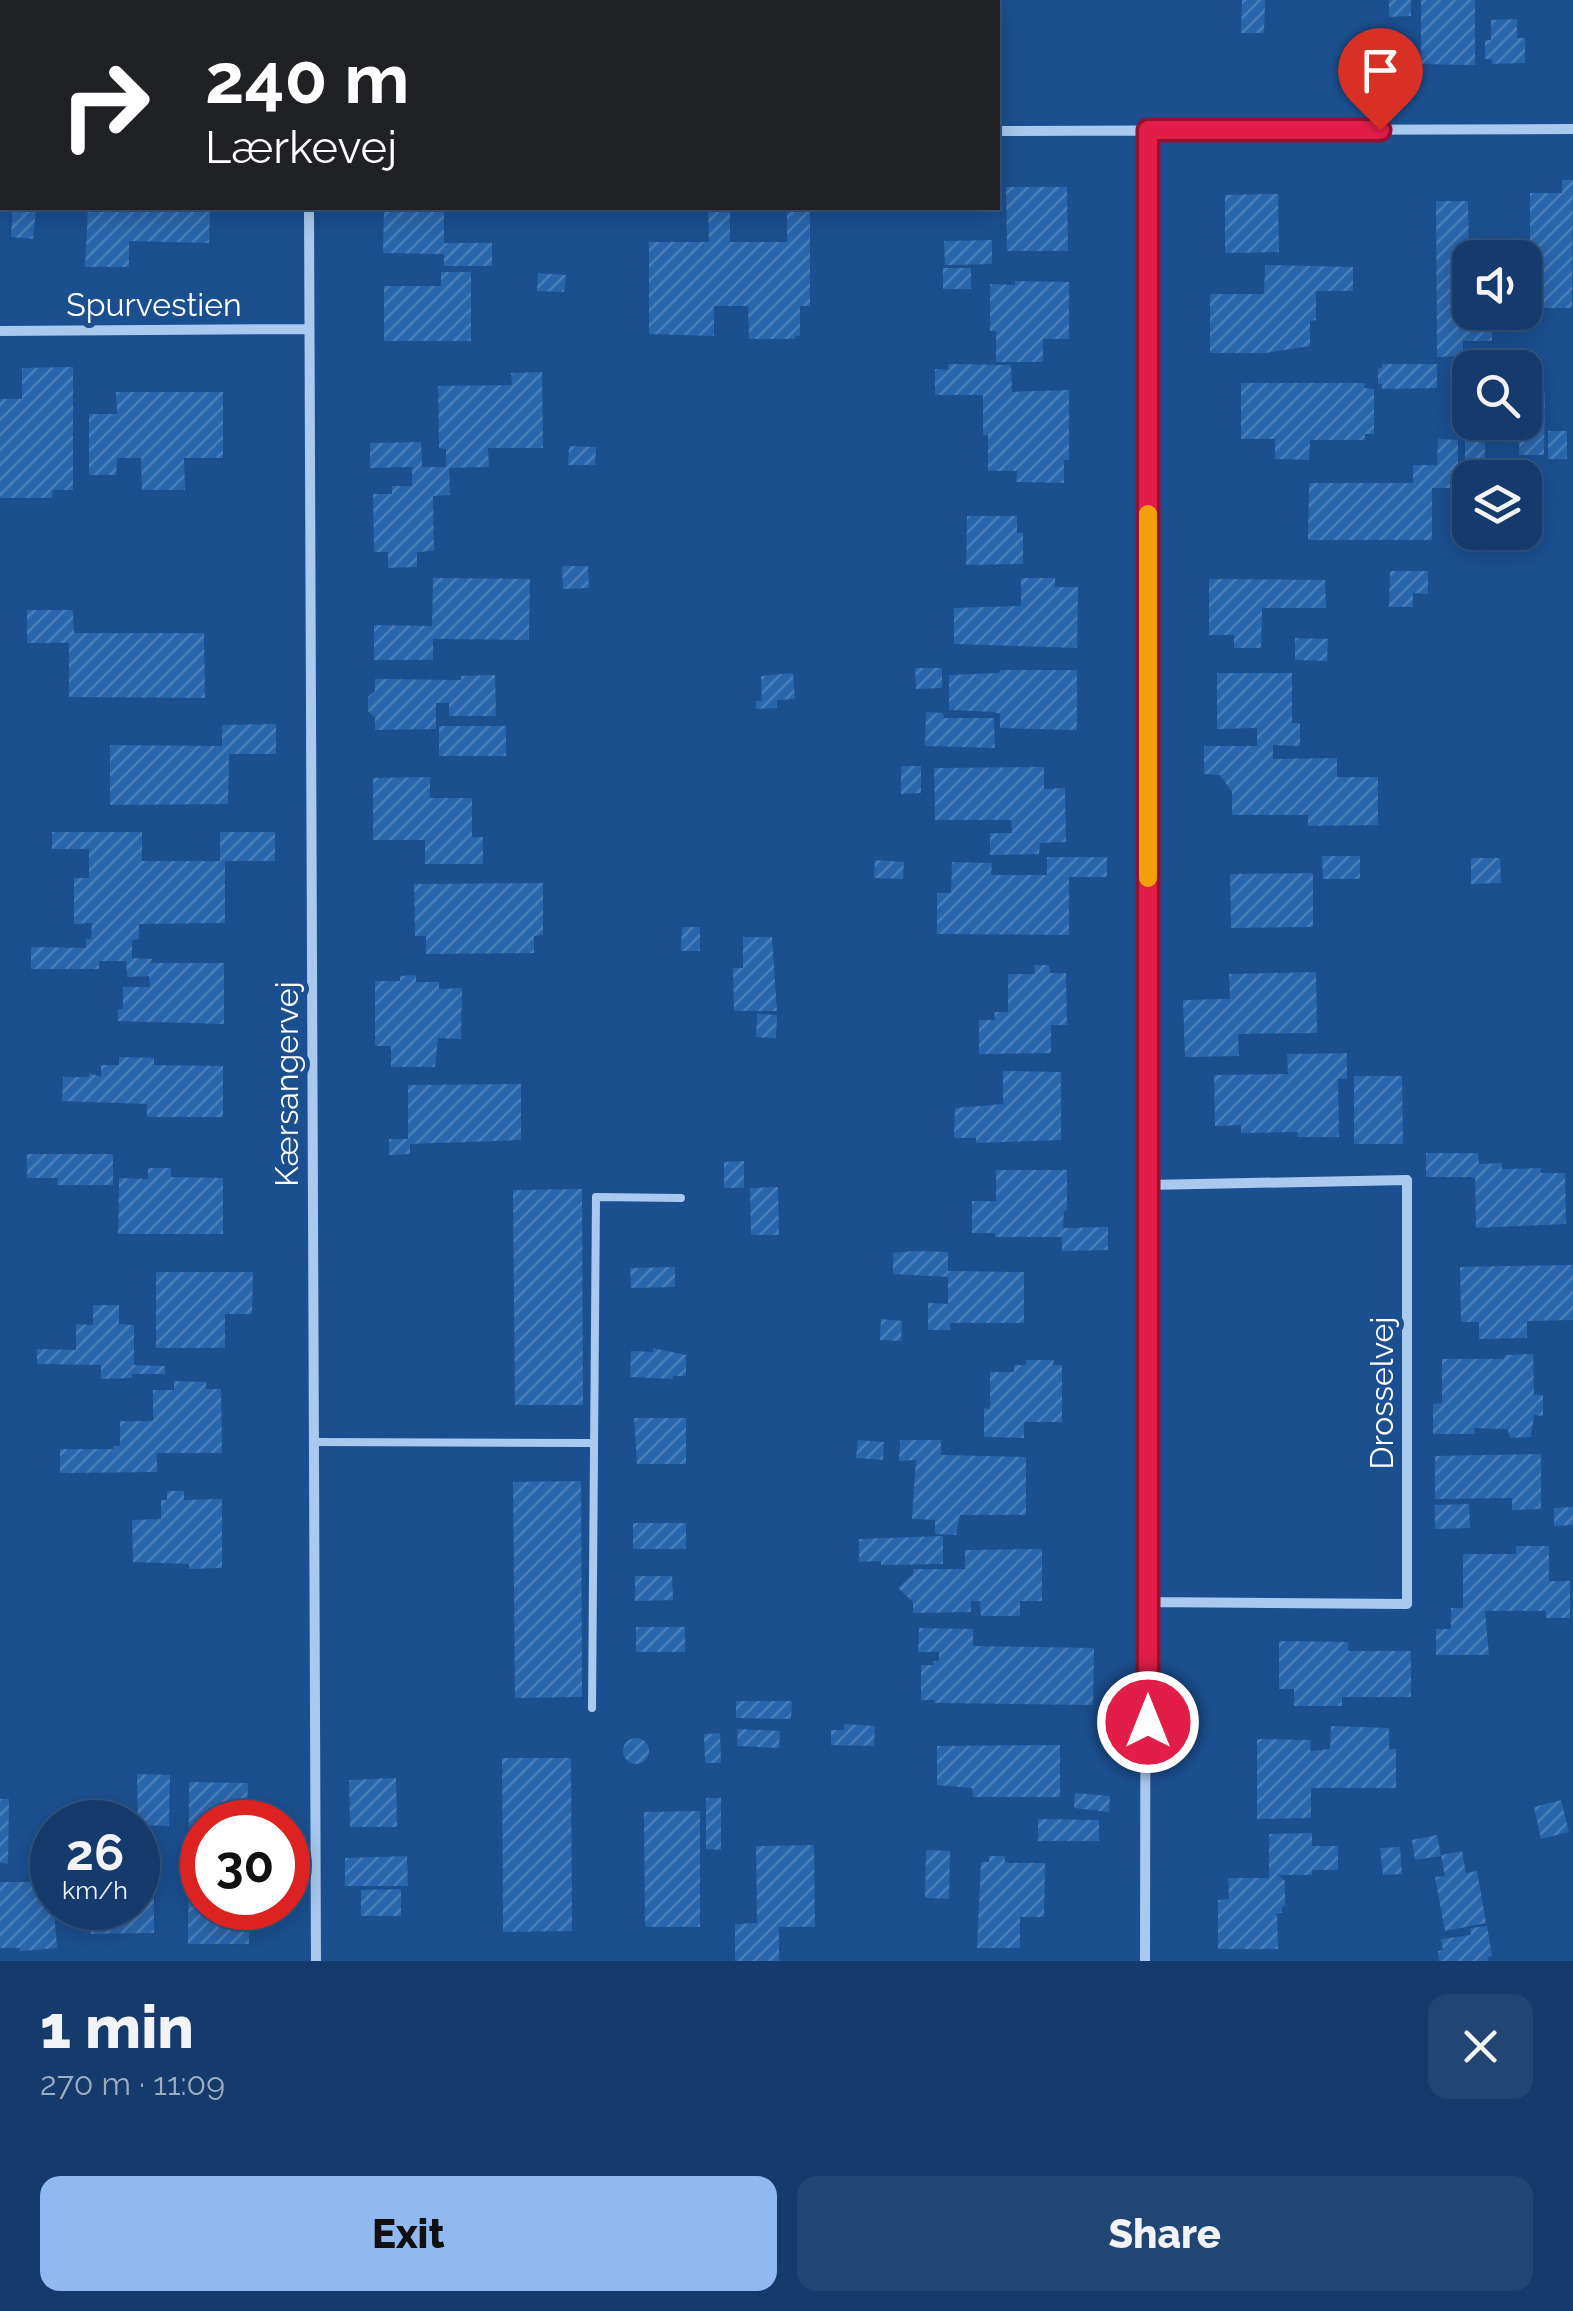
<!DOCTYPE html>
<meta charset="utf-8">
<style>
body{margin:0;font-family:Raleway,sans-serif;background:#214673;color:#f1f3f6;height:100vh;display:flex;flex-direction:column;font-size:38px;white-space:nowrap}
*{box-sizing:border-box;margin:0}
p{font-size:32px;color:#9dadc1}
.icon{flex:none;width:55px;height:55px;fill:none;stroke:currentColor;stroke-width:2;stroke-linecap:round;stroke-linejoin:round}
.map{position:relative;height:1961px;overflow:hidden}
.details{display:flex;flex-direction:column;background:#143b6b;flex:1}
.details>*{flex:none}
.hud{position:absolute;left:0px;top:0px;width:1000px;height:210px;box-shadow:0 5px 25px #0003,0 0 0 2px #33557e;background:#202124;color:#fff;overflow:hidden}
.buttons{position:absolute;left:1452px;top:240px;display:grid;gap:20px}
.buttons a{display:grid;place-items:center;width:90px;height:90px;border-radius:20px;background:#143b6b;box-shadow:0 5px 25px #0003,0 0 0 2px #33557e;font-size:50px}
.speed{position:absolute;left:30px;top:1800px;display:flex;gap:20px;font-size:50px;font-weight:700;text-align:center}
.speed>*{display:grid;place-content:center;width:130px;height:130px;border-radius:50%;background:#143b6b;box-shadow:0 5px 25px #0003,0 0 0 2px #33557e;line-height:1}
.speed small{font-size:25px;font-weight:400}
.speed .limit{border:15px solid #d22;background:#fff;color:#111}
.pin{position:absolute;display:grid;place-items:center;width:85px;height:85px;color:#fff;margin:-102px -42px;border-radius:50% 50% 50% 0;rotate:-45deg;box-shadow:0 0 10px #0007}
.pin .icon{rotate:45deg}
.me{position:absolute;width:110px;margin:-55px;rotate:0deg;stroke-linejoin:round;filter:drop-shadow(0 0 8px #0008)}
.turn{display:flex;align-items:center;gap:35px;height:210px;padding:0 40px;font-size:45px}
.turn .icon{width:130px;height:130px;stroke-width:2.5}
.turn b{display:block;font-size:70px;line-height:85px}
.round{display:grid;place-items:center;flex:none;width:105px;height:105px;border-radius:20px;background:#214673}
.head{display:flex;align-items:center;justify-content:space-between;height:170px;padding:0 40px}
h1{font-size:60px;font-weight:800;line-height:75px}
.primary-button{display:flex;gap:20px;margin-top:auto;padding:20px 40px}
.primary-button a{flex:1;height:115px;border-radius:20px;background:#90b9f0;color:#111;font-size:40px;font-weight:800;line-height:115px;text-align:center}
.primary-button a+a{background:#214673;color:#f1f3f6}
.map>svg:first-child{display:block}
</style>
<div class="map">
<svg width="1573" height="1961" viewBox="0 0 1573 1961">
<defs>
<pattern id="building-hatch" width="6" height="6" patternUnits="userSpaceOnUse" patternTransform="scale(2.5)"><rect width="6" height="6" fill="#2a66ad"/><path d="M-1 1l2-2M0 6l6-6M5 7l2-2" fill="none" stroke="#4a7db9"/></pattern>
</defs>
<rect width="100%" height="100%" fill="#1b4f8f"/>
<path fill="url(#building-hatch)" d="M 1242,0 L 1265,0 L 1264,33 L 1241,33 Z
M 1389,0 L 1411,0 L 1411,16 L 1389,17 Z
M 1421,0 L 1475,0 L 1475,65 L 1421,64 Z
M 1517,19 L 1517,38 L 1525,38 L 1525,63 L 1492,64 L 1492,59 L 1485,59 L 1485,40 L 1491,40 L 1491,20 Z
M 1562,180 L 1573,180 L 1572,308 L 1541,308 L 1541,322 L 1515,322 L 1515,312 L 1525,312 L 1525,277 L 1535,277 L 1535,254 L 1530,254 L 1530,193 L 1562,193 Z
M 1006,187 L 1067,187 L 1068,251 L 1007,251 Z
M 1278,194 L 1279,252 L 1225,253 L 1225,195 Z
M 1436,201 L 1468,201 L 1470,312 L 1492,312 L 1492,341 L 1463,341 L 1463,356 L 1437,357 Z
M 13,208 L 36,208 L 33,239 L 11,237 Z
M 88,208 L 210,208 L 209,243 L 129,241 L 129,267 L 85,267 Z
M 384,208 L 444,208 L 444,243 L 492,243 L 492,266 L 444,266 L 444,254 L 383,253 Z
M 708,208 L 730,208 L 730,242 L 787,242 L 787,208 L 810,208 L 810,306 L 800,306 L 800,336 L 795,336 L 795,339 L 749,339 L 748,306 L 714,306 L 714,336 L 649,334 L 649,242 L 709,242 Z
M 992,240 L 992,264 L 945,265 L 944,241 Z
M 1265,265 L 1353,267 L 1353,291 L 1316,291 L 1316,320 L 1310,321 L 1310,346 L 1265,353 L 1210,353 L 1210,294 L 1264,294 Z
M 943,268 L 971,268 L 971,289 L 943,289 Z
M 441,272 L 471,272 L 471,341 L 384,341 L 384,286 L 441,286 Z
M 538,273 L 566,275 L 564,292 L 537,291 Z
M 1015,281 L 1069,282 L 1069,339 L 1043,339 L 1043,362 L 996,362 L 996,331 L 990,331 L 990,284 L 1015,285 Z
M 948,364 L 1011,365 L 1012,392 L 1069,390 L 1069,460 L 1064,460 L 1064,483 L 1016,482 L 1017,471 L 988,471 L 988,435 L 983,435 L 983,395 L 935,395 L 935,369 L 948,370 Z
M 1382,364 L 1437,364 L 1437,388 L 1382,389 L 1382,384 L 1378,384 L 1378,368 L 1382,368 Z
M 73,367 L 73,490 L 53,490 L 52,498 L 0,498 L 0,399 L 22,399 L 22,368 Z
M 542,372 L 543,448 L 488,448 L 489,467 L 449,468 L 450,495 L 433,496 L 434,551 L 417,552 L 417,567 L 388,568 L 388,552 L 374,552 L 373,494 L 392,494 L 392,486 L 412,486 L 412,467 L 370,468 L 370,443 L 421,442 L 422,467 L 446,467 L 446,449 L 439,448 L 438,386 L 512,385 L 511,373 Z
M 1241,383 L 1365,383 L 1364,388 L 1374,389 L 1374,434 L 1365,434 L 1365,440 L 1310,440 L 1309,460 L 1275,459 L 1275,439 L 1241,439 Z
M 116,392 L 223,392 L 223,458 L 184,458 L 185,490 L 142,490 L 141,458 L 117,458 L 116,475 L 89,475 L 89,414 L 117,414 Z
M 1525,393 L 1545,393 L 1544,455 L 1519,455 L 1520,422 L 1525,422 Z
M 1548,431 L 1567,431 L 1567,459 L 1548,459 Z
M 1465,438 L 1485,439 L 1485,466 L 1497,466 L 1498,478 L 1470,478 L 1470,488 L 1432,488 L 1432,540 L 1308,540 L 1309,483 L 1413,483 L 1413,465 L 1437,465 L 1438,439 L 1458,440 L 1458,465 L 1465,465 Z
M 569,446 L 596,447 L 595,465 L 568,465 Z
M 967,516 L 1017,516 L 1017,533 L 1023,533 L 1023,564 L 966,565 Z
M 562,566 L 588,566 L 589,588 L 563,589 Z
M 1390,571 L 1428,571 L 1428,594 L 1413,593 L 1413,607 L 1389,607 Z
M 433,578 L 530,579 L 529,640 L 433,639 L 433,660 L 374,660 L 374,625 L 432,626 Z
M 1021,578 L 1055,578 L 1055,587 L 1078,587 L 1077,648 L 954,644 L 954,608 L 1021,606 Z
M 1209,579 L 1325,580 L 1326,608 L 1262,608 L 1261,648 L 1234,648 L 1234,635 L 1209,635 Z
M 27,610 L 73,610 L 74,633 L 204,633 L 205,698 L 69,697 L 69,643 L 27,643 Z
M 1295,638 L 1328,639 L 1327,661 L 1295,660 Z
M 915,668 L 942,668 L 942,688 L 916,689 Z
M 1000,670 L 1077,670 L 1077,730 L 1000,728 L 1000,714 L 994,712 L 949,710 L 949,675 L 999,673 Z
M 793,673 L 795,699 L 777,700 L 777,708 L 756,709 L 756,701 L 762,701 L 761,676 Z
M 1217,673 L 1292,673 L 1292,723 L 1300,723 L 1300,746 L 1273,745 L 1273,759 L 1337,758 L 1337,777 L 1378,777 L 1378,825 L 1308,826 L 1308,815 L 1232,815 L 1232,792 L 1220,775 L 1204,774 L 1204,746 L 1257,746 L 1257,728 L 1217,729 Z
M 495,675 L 496,716 L 449,716 L 449,703 L 436,703 L 436,729 L 375,730 L 375,717 L 368,711 L 368,697 L 375,691 L 375,679 L 461,680 L 461,676 Z
M 926,712 L 943,713 L 944,718 L 994,718 L 995,748 L 925,746 Z
M 276,724 L 276,754 L 229,754 L 228,804 L 110,805 L 110,745 L 222,746 L 222,725 Z
M 439,726 L 506,726 L 506,756 L 439,756 Z
M 901,766 L 921,766 L 921,793 L 901,794 Z
M 1044,767 L 1044,789 L 1065,788 L 1066,842 L 1040,843 L 1039,854 L 990,855 L 990,833 L 1012,833 L 1011,820 L 935,820 L 934,768 Z
M 430,777 L 430,798 L 472,798 L 472,837 L 483,837 L 483,864 L 425,864 L 425,840 L 373,840 L 373,778 Z
M 52,832 L 142,832 L 142,861 L 220,861 L 220,832 L 275,832 L 275,861 L 225,861 L 225,923 L 139,924 L 139,939 L 132,940 L 132,958 L 152,959 L 151,963 L 224,963 L 224,1024 L 118,1021 L 118,1009 L 123,1009 L 123,987 L 150,987 L 149,976 L 127,977 L 126,961 L 99,961 L 99,969 L 31,969 L 31,947 L 86,948 L 86,939 L 91,939 L 92,923 L 74,924 L 74,878 L 89,878 L 89,849 L 52,849 Z
M 1322,856 L 1360,856 L 1360,879 L 1323,879 Z
M 1047,857 L 1107,857 L 1107,877 L 1069,877 L 1069,935 L 937,934 L 937,893 L 951,893 L 952,862 L 992,863 L 991,875 L 1047,875 Z
M 1471,858 L 1500,858 L 1501,883 L 1471,884 Z
M 875,860 L 904,862 L 903,879 L 874,878 Z
M 1313,873 L 1313,927 L 1231,928 L 1230,874 Z
M 543,883 L 543,935 L 534,936 L 534,953 L 426,954 L 426,936 L 415,936 L 414,884 Z
M 682,927 L 700,927 L 700,951 L 681,951 Z
M 743,937 L 772,937 L 777,1011 L 734,1011 L 733,968 L 743,968 Z
M 1034,965 L 1049,965 L 1050,973 L 1066,973 L 1067,1025 L 1051,1025 L 1051,1053 L 979,1054 L 979,1020 L 995,1020 L 994,1012 L 1008,1012 L 1008,974 L 1035,974 Z
M 1316,972 L 1317,1033 L 1238,1034 L 1239,1056 L 1185,1057 L 1183,1000 L 1230,999 L 1229,974 Z
M 416,975 L 416,982 L 439,982 L 439,989 L 462,988 L 461,1039 L 438,1038 L 435,1067 L 391,1067 L 391,1046 L 375,1046 L 375,981 L 400,981 L 400,976 Z
M 757,1014 L 777,1015 L 776,1038 L 756,1037 Z
M 1347,1053 L 1347,1079 L 1338,1079 L 1339,1137 L 1297,1137 L 1298,1132 L 1241,1133 L 1241,1125 L 1215,1126 L 1214,1075 L 1288,1074 L 1287,1054 Z
M 119,1057 L 154,1058 L 154,1065 L 223,1066 L 223,1117 L 147,1117 L 147,1104 L 62,1101 L 63,1077 L 89,1077 L 89,1073 L 101,1077 L 101,1065 L 119,1065 Z
M 1003,1071 L 1061,1072 L 1061,1140 L 976,1143 L 976,1138 L 954,1138 L 955,1108 L 1003,1104 Z
M 1354,1076 L 1402,1076 L 1403,1144 L 1354,1144 Z
M 521,1084 L 521,1140 L 410,1144 L 410,1154 L 389,1155 L 389,1139 L 408,1139 L 408,1085 Z
M 1426,1153 L 1478,1153 L 1479,1164 L 1502,1163 L 1502,1169 L 1541,1168 L 1541,1173 L 1565,1173 L 1566,1224 L 1476,1228 L 1475,1177 L 1426,1177 Z
M 27,1154 L 113,1154 L 113,1185 L 57,1185 L 58,1178 L 27,1178 Z
M 744,1161 L 744,1188 L 724,1188 L 724,1162 Z
M 148,1168 L 171,1168 L 171,1177 L 223,1178 L 223,1234 L 118,1234 L 119,1178 L 148,1179 Z
M 996,1170 L 1067,1170 L 1067,1211 L 1064,1210 L 1063,1228 L 1108,1227 L 1108,1250 L 1062,1251 L 1062,1237 L 995,1237 L 995,1233 L 972,1233 L 972,1201 L 996,1201 Z
M 778,1187 L 779,1235 L 751,1235 L 750,1188 Z
M 582,1189 L 583,1405 L 515,1405 L 513,1190 Z
M 913,1251 L 948,1252 L 948,1271 L 1024,1272 L 1024,1323 L 950,1323 L 950,1330 L 928,1330 L 928,1303 L 948,1304 L 948,1277 L 893,1274 L 893,1253 Z
M 1573,1265 L 1573,1320 L 1527,1321 L 1527,1338 L 1479,1339 L 1479,1322 L 1461,1322 L 1460,1267 Z
M 675,1267 L 675,1287 L 631,1288 L 630,1268 Z
M 156,1272 L 253,1272 L 252,1314 L 225,1314 L 225,1348 L 156,1348 Z
M 93,1305 L 119,1305 L 119,1324 L 134,1325 L 134,1365 L 165,1366 L 165,1374 L 132,1374 L 132,1378 L 101,1379 L 101,1365 L 37,1364 L 37,1349 L 76,1350 L 76,1324 L 93,1325 Z
M 881,1319 L 902,1321 L 901,1341 L 880,1340 Z
M 653,1348 L 686,1355 L 686,1376 L 673,1376 L 673,1379 L 630,1377 L 631,1351 L 653,1352 Z
M 1533,1354 L 1534,1395 L 1543,1395 L 1543,1416 L 1534,1415 L 1531,1437 L 1510,1438 L 1507,1426 L 1507,1429 L 1474,1428 L 1475,1434 L 1433,1434 L 1433,1404 L 1442,1403 L 1442,1359 L 1504,1359 L 1505,1355 Z
M 1026,1360 L 1054,1360 L 1053,1365 L 1062,1365 L 1062,1422 L 1024,1422 L 1024,1438 L 984,1437 L 984,1408 L 990,1409 L 990,1372 L 1014,1372 L 1014,1365 L 1026,1365 Z
M 174,1381 L 206,1382 L 206,1389 L 221,1389 L 222,1453 L 157,1453 L 157,1472 L 60,1473 L 60,1449 L 114,1449 L 114,1446 L 120,1446 L 120,1421 L 153,1421 L 153,1390 L 174,1390 Z
M 634,1418 L 686,1418 L 686,1464 L 637,1464 Z
M 858,1440 L 884,1442 L 883,1460 L 856,1458 Z
M 900,1440 L 941,1440 L 941,1455 L 1026,1457 L 1026,1515 L 960,1515 L 956,1535 L 935,1534 L 935,1520 L 912,1519 L 916,1460 L 899,1461 Z
M 1541,1454 L 1541,1509 L 1512,1510 L 1512,1498 L 1435,1499 L 1435,1456 Z
M 581,1481 L 582,1697 L 515,1698 L 513,1482 Z
M 167,1491 L 184,1491 L 184,1500 L 222,1499 L 222,1568 L 189,1569 L 189,1564 L 133,1562 L 132,1520 L 161,1519 L 161,1500 L 167,1500 Z
M 1469,1504 L 1470,1528 L 1435,1529 L 1435,1505 Z
M 1573,1507 L 1573,1525 L 1554,1526 L 1554,1508 Z
M 633,1523 L 686,1523 L 686,1549 L 633,1549 Z
M 943,1536 L 943,1564 L 881,1565 L 881,1561 L 859,1562 L 859,1539 Z
M 1516,1546 L 1549,1546 L 1549,1581 L 1570,1581 L 1570,1618 L 1546,1618 L 1546,1611 L 1485,1611 L 1489,1655 L 1436,1655 L 1436,1629 L 1451,1629 L 1451,1608 L 1463,1608 L 1463,1554 L 1516,1554 Z
M 1042,1549 L 1042,1601 L 1020,1601 L 1020,1616 L 981,1616 L 980,1601 L 971,1601 L 971,1612 L 913,1613 L 913,1602 L 898,1588 L 913,1574 L 913,1569 L 965,1569 L 965,1550 Z
M 635,1576 L 672,1576 L 673,1600 L 635,1601 Z
M 636,1627 L 685,1627 L 685,1652 L 636,1652 Z
M 919,1628 L 973,1629 L 973,1646 L 1094,1648 L 1093,1705 L 934,1703 L 935,1700 L 921,1700 L 921,1665 L 933,1665 L 934,1661 L 939,1661 L 939,1652 L 918,1652 Z
M 1279,1641 L 1348,1642 L 1348,1651 L 1411,1651 L 1411,1697 L 1342,1697 L 1342,1706 L 1294,1706 L 1294,1689 L 1279,1689 Z
M 736,1701 L 792,1701 L 791,1719 L 736,1718 Z
M 844,1724 L 875,1726 L 874,1746 L 831,1745 L 831,1730 L 844,1730 Z
M 1331,1726 L 1389,1728 L 1389,1749 L 1396,1749 L 1396,1788 L 1311,1788 L 1311,1818 L 1257,1819 L 1257,1739 L 1311,1740 L 1310,1751 L 1330,1749 Z
M 738,1729 L 780,1731 L 779,1748 L 737,1746 Z
M 720,1733 L 721,1763 L 705,1763 L 704,1734 Z
M623 1751a13 13 0 1 1 26 0a13 13 0 1 1-26 0Z
M 1060,1745 L 1060,1797 L 973,1797 L 972,1788 L 937,1785 L 937,1746 Z
M 502,1758 L 571,1758 L 572,1931 L 503,1932 Z
M 137,1774 L 170,1775 L 169,1826 L 138,1825 Z
M 396,1778 L 397,1827 L 350,1827 L 349,1780 Z
M 189,1782 L 248,1783 L 247,1822 L 202,1822 L 202,1908 L 250,1908 L 249,1944 L 188,1944 Z
M 1075,1793 L 1110,1796 L 1109,1812 L 1074,1808 Z
M 706,1798 L 721,1798 L 721,1850 L 706,1849 Z
M 0,1799 L 9,1799 L 8,1864 L 0,1863 Z
M 1561,1800 L 1569,1832 L 1541,1839 L 1534,1807 Z
M 700,1811 L 700,1927 L 645,1927 L 644,1812 Z
M 1038,1819 L 1099,1820 L 1099,1841 L 1038,1841 Z
M 1312,1833 L 1312,1846 L 1338,1846 L 1338,1870 L 1312,1870 L 1312,1875 L 1278,1875 L 1285,1881 L 1285,1906 L 1282,1906 L 1282,1913 L 1277,1913 L 1278,1949 L 1218,1949 L 1218,1900 L 1229,1899 L 1228,1878 L 1269,1878 L 1269,1834 Z
M 1437,1835 L 1441,1855 L 1462,1851 L 1466,1873 L 1477,1871 L 1486,1923 L 1445,1931 L 1435,1877 L 1445,1876 L 1441,1856 L 1415,1860 L 1412,1840 Z
M 814,1845 L 815,1927 L 779,1927 L 779,1961 L 735,1961 L 735,1924 L 757,1923 L 756,1846 Z
M 1400,1847 L 1402,1874 L 1383,1875 L 1380,1848 Z
M 926,1850 L 950,1851 L 949,1899 L 925,1898 Z
M 407,1856 L 408,1886 L 345,1886 L 345,1858 Z
M 989,1856 L 1005,1856 L 1005,1863 L 1045,1863 L 1044,1917 L 1020,1917 L 1020,1948 L 977,1948 L 981,1862 L 989,1862 Z
M 138,1875 L 154,1875 L 154,1933 L 91,1934 L 91,1915 L 72,1916 L 72,1908 L 138,1908 Z
M 0,1882 L 52,1882 L 57,1948 L 20,1951 L 20,1948 L 0,1948 Z
M 401,1889 L 401,1916 L 361,1916 L 361,1890 Z
M 1487,1926 L 1492,1956 L 1488,1957 L 1488,1961 L 1439,1961 L 1438,1951 L 1443,1950 L 1441,1939 L 1471,1935 L 1470,1928 Z"/>
<g fill="none" stroke-linecap="round" stroke-linejoin="round">
<path stroke="#a9c9ee" stroke-width="8" d="M 314,1442 L 594,1443
M 592,1708 L 596,1197 L 681,1198"/>
<path stroke="#a9c9ee" stroke-width="10" d="M 307,0 L 307,2
M 998,131 L 1573,129
M 309,208 L 316,1961
M 0,331 L 308,329
M 1148,1185 L 1407,1180 L 1407,1604 L 1148,1602
M 1145,1961 L 1148,130"/>
</g>
<g fill="none" stroke-linecap="round" stroke-linejoin="round">
<defs>
<path id="route" d="M 1148,1722 L 1148,130 L 1380,130"/>
</defs>
<use href="#route" stroke="#92132f" stroke-width="25"/>
<use href="#route" stroke="#e11d48" stroke-width="18"/>
<path stroke="#f59e0b" stroke-width="18" d="M 1148,878 L 1148,514"/>
</g>
<g text-anchor="middle" stroke-width="10" stroke-linejoin="round" paint-order="stroke">
<g font-size="32" fill="#fff" stroke="#1b4f8f">
<text x="154" y="316">Spurvestien</text>
<text transform="translate(287 1084) rotate(-90)" y="11">Kærsangervej</text>
<text transform="translate(1382 1393) rotate(-90)" y="11">Drosselvej</text>
</g>
</g>
</svg>
<div class="buttons">
<a><svg class="icon" aria-label="sound" viewBox="0 0 24 24"><path d="M4 9h4l5-4v14l-5-4H4zM17 9q2 3 0 6"/></svg></a>
<a><svg class="icon" aria-label="search" viewBox="0 0 24 24"><circle cx="10" cy="10" r="6"/><path d="M15 15l6 6"/></svg></a>
<a><svg class="icon" aria-label="layers" viewBox="0 0 24 24"><path d="M12 4l9 5-9 5-9-5zM3 14l9 5 9-5"/></svg></a>
</div>
<div class="speed"><div>26<small>km/h</small></div><div class="limit">30</div></div>
<div class="pin" style="left:1380px;top:130px;background:#d93025"><svg class="icon" aria-label="arrive" viewBox="0 0 24 24"><path d="M6 21V4h12l-3 4 3 4H6"/></svg></div>
<svg class="me" style="left:1148px;top:1722px" viewBox="-20 -20 40 40"><circle r="17" fill="#e11d48" stroke="#fff" stroke-width="3"/><path d="M0-11L8 9 0 5-8 9z" fill="#fff"/></svg>
<div class="hud">
<div class="turn"><svg class="icon" aria-label="right" viewBox="0 0 24 24"><path d="M7 20v-9h11M14 6l5 5-5 5"/></svg><div><b>240 m</b>Lærkevej</div></div>
</div>
</div>
<section class="details">
<div class="head"><div><h1>1 min</h1><p>270 m · 11:09</p></div><a class="round"><svg class="icon" aria-label="close" viewBox="0 0 24 24"><path d="M6 6l12 12M18 6L6 18"/></svg></a></div>
<div class="primary-button"><a>Exit</a><a>Share</a></div>
</section>
